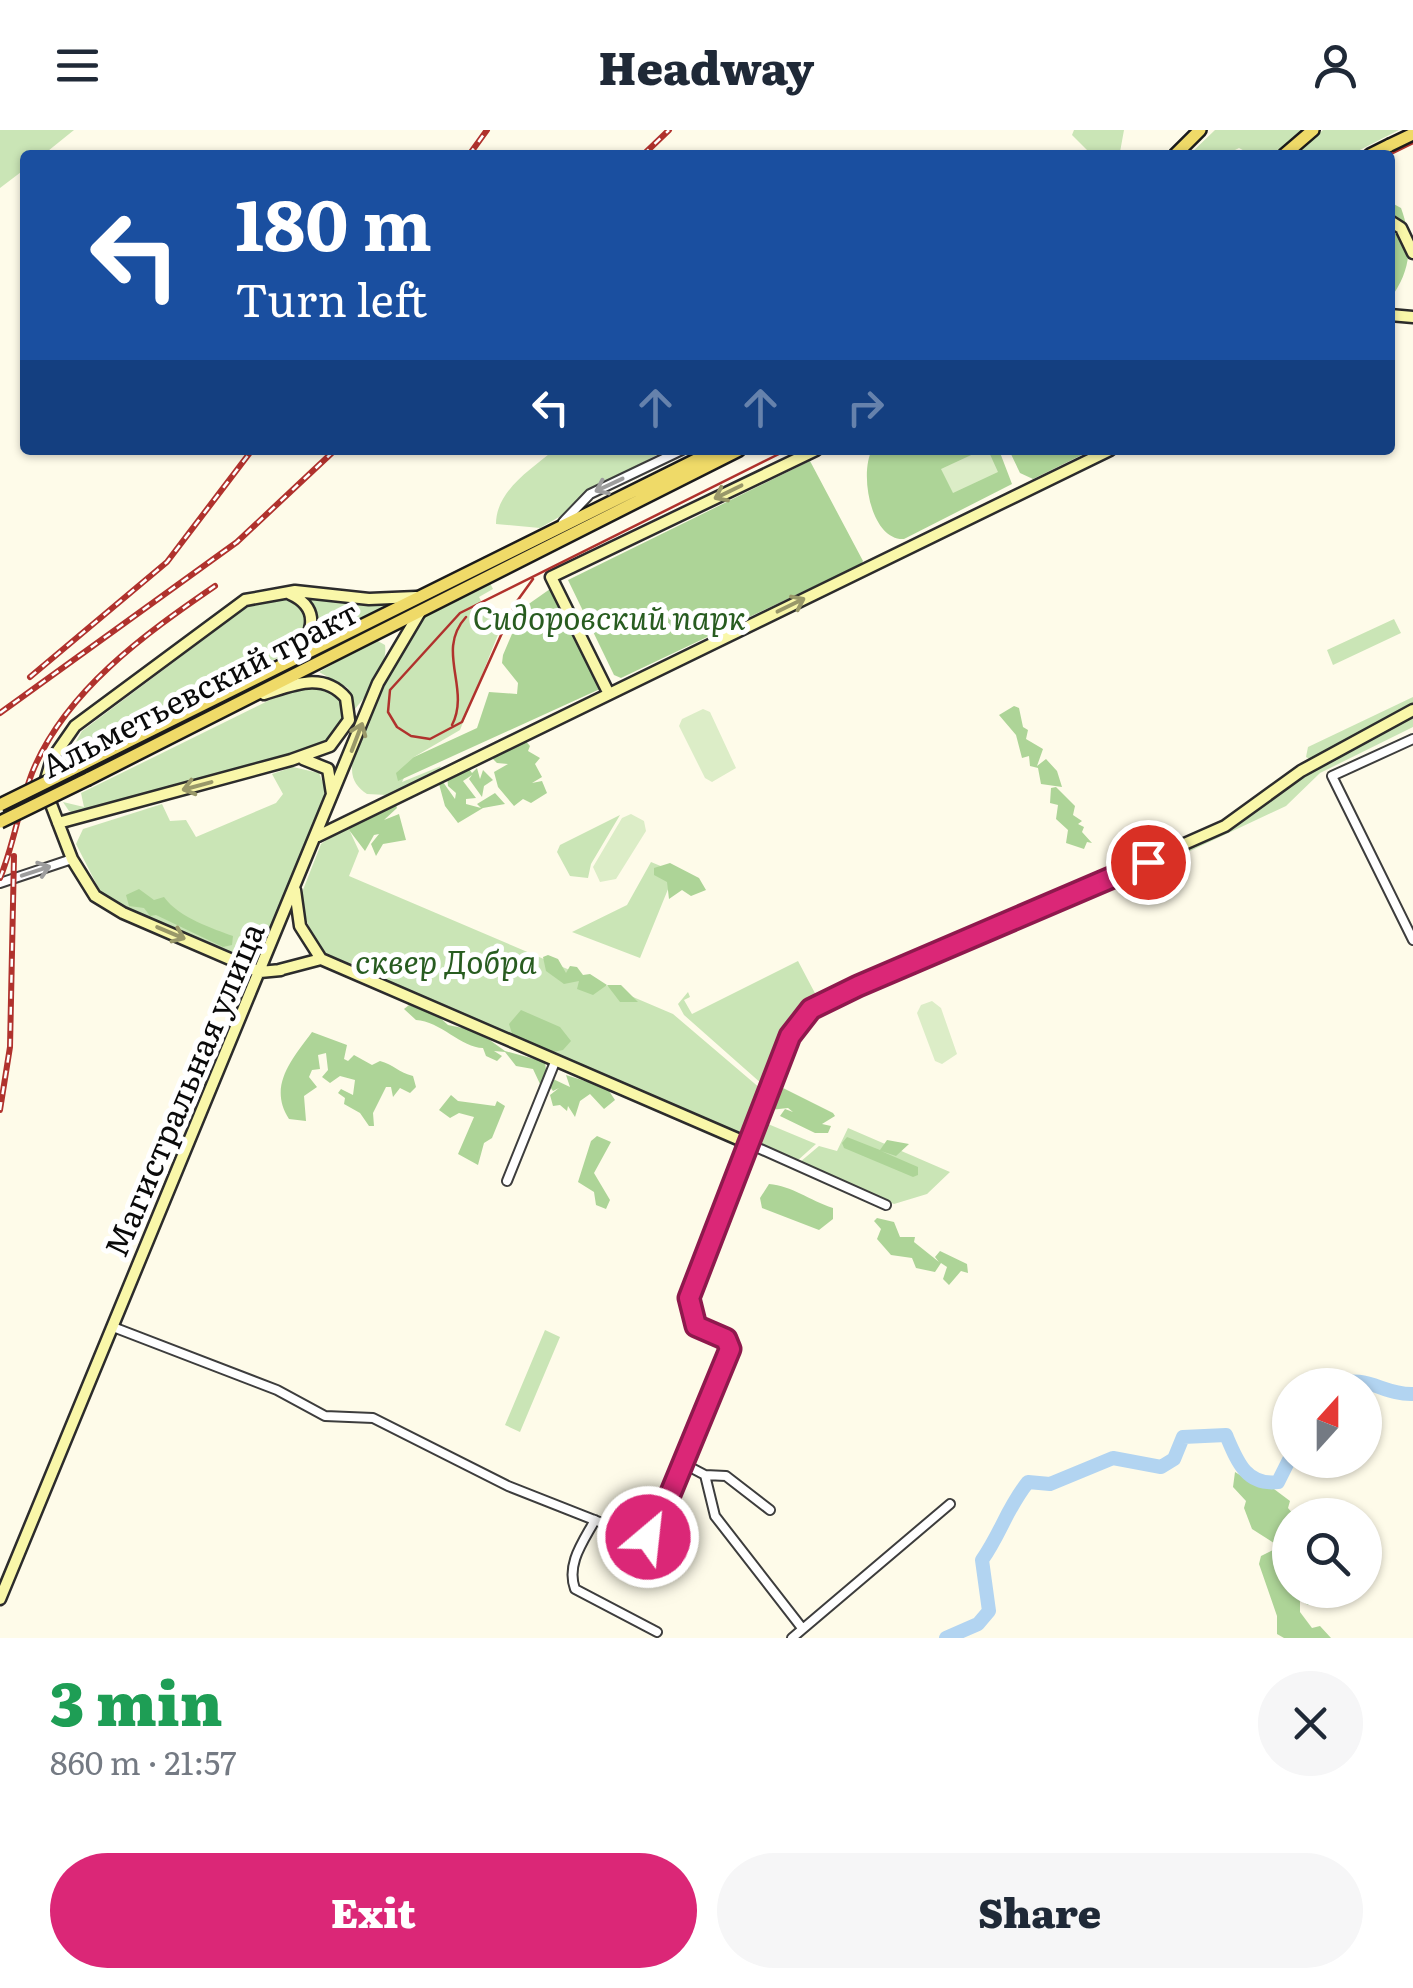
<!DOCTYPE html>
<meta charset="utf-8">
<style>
body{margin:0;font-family:Literata,serif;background:#f6f6f7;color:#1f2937;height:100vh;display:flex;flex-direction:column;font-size:38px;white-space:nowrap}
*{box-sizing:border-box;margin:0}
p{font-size:32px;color:#747a83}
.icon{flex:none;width:55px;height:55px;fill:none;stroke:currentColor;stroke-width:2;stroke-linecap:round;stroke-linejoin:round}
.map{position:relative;height:1508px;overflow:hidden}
.details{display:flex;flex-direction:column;background:#fff;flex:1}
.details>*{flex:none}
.hud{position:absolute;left:20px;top:20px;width:1375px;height:305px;border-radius:10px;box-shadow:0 2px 8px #0004;background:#1a4fa0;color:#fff;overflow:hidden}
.needle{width:65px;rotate:21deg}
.buttons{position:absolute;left:1272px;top:1238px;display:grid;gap:20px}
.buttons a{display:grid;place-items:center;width:110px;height:110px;border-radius:50%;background:#fff;box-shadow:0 2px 8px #0004;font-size:50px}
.pin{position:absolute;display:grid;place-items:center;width:85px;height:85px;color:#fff;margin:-42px;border:5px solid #fff;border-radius:50%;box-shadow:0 2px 10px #0007}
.me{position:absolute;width:110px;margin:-55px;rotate:28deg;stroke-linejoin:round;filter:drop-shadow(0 0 8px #0008)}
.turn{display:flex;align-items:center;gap:35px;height:210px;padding:0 50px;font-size:45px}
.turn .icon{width:130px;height:130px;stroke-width:2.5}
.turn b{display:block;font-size:70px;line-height:85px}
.lanes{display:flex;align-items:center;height:95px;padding:0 50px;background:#0003;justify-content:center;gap:50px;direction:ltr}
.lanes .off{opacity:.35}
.round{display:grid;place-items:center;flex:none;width:105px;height:105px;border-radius:52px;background:#f6f6f7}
.summary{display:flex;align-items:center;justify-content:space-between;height:170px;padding:0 50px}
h1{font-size:60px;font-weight:800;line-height:75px;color:#1e9e55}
.action{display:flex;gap:20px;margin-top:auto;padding:20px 50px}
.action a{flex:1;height:115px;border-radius:60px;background:#db2777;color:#fff;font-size:40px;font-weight:800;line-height:115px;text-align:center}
.action a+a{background:#f6f6f7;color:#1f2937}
header{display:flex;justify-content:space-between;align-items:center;height:130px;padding:0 50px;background:#fff;font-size:45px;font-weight:800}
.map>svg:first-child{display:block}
</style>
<header><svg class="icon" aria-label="menu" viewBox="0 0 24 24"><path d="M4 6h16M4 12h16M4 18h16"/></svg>Headway<svg class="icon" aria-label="person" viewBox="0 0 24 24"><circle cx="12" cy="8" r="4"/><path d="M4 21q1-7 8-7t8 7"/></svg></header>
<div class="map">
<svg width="1413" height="1508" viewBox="0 0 1413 1508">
<rect width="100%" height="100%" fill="#fefbe9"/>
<path fill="#cae5b6" d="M 0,0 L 74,0 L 43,25 L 25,25 L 25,39 L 0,58 Z
M 1074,0 L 1124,0 L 1120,22 L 1091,24 L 1072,5 Z
M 1215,0 L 1306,0 L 1278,25 L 1252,25 L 1239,18 L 1225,25 L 1189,25 Z
M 1323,0 L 1399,0 L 1350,25 L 1293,25 Z
M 554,320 L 666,320 L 585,363 L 566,383 L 540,398 L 496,394 C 496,361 530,340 554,320 Z
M 490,453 L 493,459 L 479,467 L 493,494 L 503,492 L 460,600 L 414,627 L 402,652 L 441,636 L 438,641 L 387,665 L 367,664 C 358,658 352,651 352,639 C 351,609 404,505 427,484 C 441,470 471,462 490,453 Z
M 296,464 L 386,475 L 309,514 L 314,500 Z
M 275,467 L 296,473 C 314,491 305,505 291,521 L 58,643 L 82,601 L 247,477 Z
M 1394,489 L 1401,503 L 1333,535 L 1327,520 Z
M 376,510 L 385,515 C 388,536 369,563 355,579 L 348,558 L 319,542 Z
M 318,556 L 337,565 C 353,588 339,602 321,617 L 79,685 L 69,681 L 63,672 L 84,677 L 81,663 L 280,565 Z
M 1413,567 L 1413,575 L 1311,630 L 1306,627 L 1308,617 Z
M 1413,584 L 1413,597 L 1320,643 L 1286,676 L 1156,737 L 1155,734 L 1226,700 L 1308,642 Z
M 293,637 L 319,643 L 328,665 L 259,829 L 245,829 L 103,767 L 76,714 L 83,699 L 162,674 L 170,691 L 186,690 L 196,707 L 276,673 L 283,664 L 272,644 Z
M 620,685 L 591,734 L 588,748 L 570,746 L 557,722 L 560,715 Z
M 347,695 L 359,721 L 349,746 L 673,884 L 761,959 L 743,1002 L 737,1003 L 320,826 L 299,770 L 321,714 Z
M 651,732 L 675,742 L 640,828 L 572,802 L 627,775 Z
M 798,831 L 817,867 L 792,884 L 762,954 L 684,885 L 678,874 L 688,862 L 690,867 L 684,870 L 692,884 Z
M 768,994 L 816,1014 L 797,1031 L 760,1015 Z
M 848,998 L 950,1042 L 927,1064 L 894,1074 L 800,1032 L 819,1016 L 837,1021 Z
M 545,1200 L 560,1207 L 520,1302 L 505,1295 Z"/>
<path fill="#add497" d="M 1390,72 L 1401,78 C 1413,111 1412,140 1390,169 Z
M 872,320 L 999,320 L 1012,354 L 904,409 C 871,411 859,344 872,320 Z
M 1009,320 L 1092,320 L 1033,349 L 1020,343 Z
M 810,331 L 863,431 L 861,434 L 621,548 L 614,545 L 568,450 Z
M 550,459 L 600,559 L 398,651 L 396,643 L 414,627 L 477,598 L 489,562 L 517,564 L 518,553 L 502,533 L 503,525 L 523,478 Z
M 1014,576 L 1019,578 L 1023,597 L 1028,600 L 1026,609 L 1043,619 L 1037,636 L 1046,629 L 1057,641 L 1062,657 L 1041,654 L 1038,638 L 1030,636 L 1029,626 L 1022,628 L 1016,605 L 999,585 Z
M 524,609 L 530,616 L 528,621 L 540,628 L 535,634 L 542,647 L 532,653 L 542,651 L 547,663 L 531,673 L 523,669 L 514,676 L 498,657 L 494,642 L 508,634 L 497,633 L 492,628 Z
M 467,636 L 472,643 L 477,638 L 480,649 L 483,640 L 493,650 L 484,656 L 482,667 L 469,649 L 472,645 L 463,651 L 476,668 L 466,669 L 466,674 L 481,678 L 477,674 L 495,663 L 505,674 L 483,678 L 458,693 L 445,676 L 439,654 L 443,652 L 455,669 L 456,663 L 448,656 L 447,646 L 463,642 Z
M 1056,657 L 1075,676 L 1073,685 L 1082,691 L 1078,694 L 1084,697 L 1082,702 L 1092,713 L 1087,712 L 1084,719 L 1066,713 L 1068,700 L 1056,689 L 1058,675 L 1050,673 L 1051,658 Z
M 395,671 L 397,678 L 384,690 L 399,684 L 406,710 L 383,714 L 376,726 L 371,714 L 379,704 L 374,705 L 365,721 L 349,700 L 351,693 Z
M 670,733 L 699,748 L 706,760 L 691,766 L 682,760 L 669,769 L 667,752 L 654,745 L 654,738 Z
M 139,759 L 154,770 L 164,767 C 179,788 214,799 233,806 L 232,815 L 223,817 L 156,785 L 150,786 L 144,778 L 129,776 L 126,765 Z
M 548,825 L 558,829 L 566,843 L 570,836 L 577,837 L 583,845 L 590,844 L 607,855 L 621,855 L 638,872 L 620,872 L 607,855 L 593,865 L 577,859 L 579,851 L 564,854 L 546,841 L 543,827 Z
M 409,875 L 438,886 L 448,895 L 477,901 L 505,921 L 545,932 L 547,948 L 540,954 L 533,939 L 516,936 L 505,922 L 494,921 L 502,926 L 497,931 L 486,926 L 483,918 C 462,918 440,891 416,890 L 404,879 Z
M 521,880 L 560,897 L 571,911 L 563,920 L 544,924 L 522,909 L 514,910 L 509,894 Z
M 312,902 L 347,915 L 344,929 L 348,931 L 354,925 L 372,935 L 380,931 C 393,934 399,943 413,946 L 416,957 L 410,963 L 400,958 L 393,967 L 391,957 L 386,957 L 373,983 L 374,996 L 369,996 L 360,983 L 344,974 L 345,968 L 338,963 L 341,959 L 353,965 L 355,950 L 340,946 L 330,953 L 322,947 L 328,940 L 326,923 L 318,925 L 320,939 L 312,940 L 309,947 L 317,957 L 304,966 L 306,991 L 289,989 C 268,956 291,931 312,902 Z
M 566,945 L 607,958 L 615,970 L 604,979 L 590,964 L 580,971 L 575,987 L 568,976 L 567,981 L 560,975 L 553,976 L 550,965 L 559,958 L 553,961 L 548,954 L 553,949 L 570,957 Z
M 779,956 L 833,983 L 835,986 L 822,994 L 831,996 L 828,1003 L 815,1003 L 780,986 L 785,979 L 793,982 L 788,978 L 770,980 L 769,969 Z
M 451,965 L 458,971 L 495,976 L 497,971 L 505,976 L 492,1008 L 484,1013 L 478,1035 L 458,1024 L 474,987 L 459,983 L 450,988 L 439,980 Z
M 597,1006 L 611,1012 L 594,1043 L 610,1070 L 606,1079 L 596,1075 L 594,1062 L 578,1052 L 591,1011 Z
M 847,1007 L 880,1020 L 887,1010 L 909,1014 L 896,1026 L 881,1021 L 918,1037 L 918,1045 L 913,1047 L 844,1018 L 842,1013 Z
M 769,1054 C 792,1056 809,1070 833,1078 L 833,1089 L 819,1100 L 762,1078 L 760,1068 Z
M 877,1088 L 894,1092 L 900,1107 L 915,1107 L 914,1112 L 939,1132 L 935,1127 L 940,1121 L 967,1134 L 968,1143 L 961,1141 L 949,1155 L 943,1149 L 947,1137 L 941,1133 L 935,1142 L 916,1138 L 912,1128 L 891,1125 L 877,1109 L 881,1099 L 874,1091 Z
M 1235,1342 L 1256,1355 L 1257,1346 L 1274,1348 L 1274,1359 L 1290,1371 L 1288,1378 L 1294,1385 L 1290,1385 L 1290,1410 L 1280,1410 L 1277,1415 L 1252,1399 L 1244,1378 L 1246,1371 L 1233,1357 Z
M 1275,1419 L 1286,1421 L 1290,1460 L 1311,1460 L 1315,1469 L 1308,1475 L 1300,1470 L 1300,1482 L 1312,1498 L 1320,1496 L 1331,1508 L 1284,1508 L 1277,1504 L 1277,1486 L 1259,1434 L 1261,1426 Z"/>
<path fill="#dcedc7" d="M 982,320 L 988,320 L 998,342 L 953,363 L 941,339 Z
M 703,579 L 710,582 L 736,638 L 712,652 L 705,648 L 679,596 L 682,589 Z
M 631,684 L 644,691 L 646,701 L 616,749 L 600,752 L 593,737 L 622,688 Z
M 932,871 L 941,878 L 957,924 L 942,934 L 935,931 L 917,883 L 921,875 Z"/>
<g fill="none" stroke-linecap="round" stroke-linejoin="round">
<path stroke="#b2d4f1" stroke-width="14" d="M 1332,1255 C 1368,1243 1382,1265 1413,1264
M 946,1508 L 978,1494 L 989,1481 L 982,1430 C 1001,1403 1007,1378 1028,1352 L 1050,1354 L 1113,1328 L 1161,1337 L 1174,1329 L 1183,1307 L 1226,1305 C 1237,1331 1246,1356 1278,1352 L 1290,1328"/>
<defs>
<path id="street" d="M 563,392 L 590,364 L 682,320
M 1413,609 L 1332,646 L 1413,810
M 0,753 L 72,729
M 507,1051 L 555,932
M 113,1197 L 277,1260 L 325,1286 L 373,1288 L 508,1356 L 640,1408 L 655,1401 L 731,1219 L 726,1209 L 697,1196 L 688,1178 L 747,1013 L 886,1075
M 684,1334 L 705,1345 L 715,1386 L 802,1498
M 705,1345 L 726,1346 L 770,1380
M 595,1390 C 583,1412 566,1434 575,1459 L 657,1502
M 792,1508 L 950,1374"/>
<path id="secondary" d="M 1390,91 L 1401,98 L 1413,123
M 1390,185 L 1413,187
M 289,528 C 312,510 324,479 290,464
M 609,564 L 551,447 L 816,320
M 303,629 L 328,639 L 332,664
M 58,693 L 291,630 L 330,616 L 349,590 L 346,568 C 323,541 293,555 264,564
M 318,706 L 1110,320
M 295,760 L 300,796 L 321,829 L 747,1013 L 790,906 L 811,879 L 1225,696 L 1301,641 L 1413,580
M 279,840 L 321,829
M 281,840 L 260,842 L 123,783 L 95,766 L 72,729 L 44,656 L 52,629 L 75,596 L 245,470 L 295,461 L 369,469 L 416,467
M 0,1469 L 378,553 L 420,482"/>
<path id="primary" d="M 1175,25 L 1200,0
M 1284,25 L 1313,0
M 1370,25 L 1390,15
M 81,635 L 716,320
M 88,649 L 739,320"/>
</defs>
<use href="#street" stroke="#3d3d3d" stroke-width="12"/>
<use href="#secondary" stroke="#2c2c2c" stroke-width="15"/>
<use href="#primary" stroke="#1b1b1b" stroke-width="16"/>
<use href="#street" stroke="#fff" stroke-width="8"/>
<use href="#secondary" stroke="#f9f7a9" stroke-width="10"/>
<use href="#primary" stroke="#efda68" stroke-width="11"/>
<path stroke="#b0322d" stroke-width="2.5" d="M 1389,25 L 1413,13
M 533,449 L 515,474 L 462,592 L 430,609 L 411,606 L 397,597 L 388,582 L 390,560 L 460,483 L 787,320
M 452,595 C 471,558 435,521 466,487"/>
<defs>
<path id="rail" d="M 469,25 L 487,0
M 643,25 L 669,0
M 30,547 L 167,432 L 252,320
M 0,583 L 237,412 L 335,320
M 0,748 C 14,714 19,677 32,643 C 65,561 145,504 215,456
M 0,980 L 10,917 L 14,726"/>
</defs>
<use href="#rail" stroke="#b0322d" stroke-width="6"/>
<use href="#rail" stroke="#fff" stroke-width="2.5" stroke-dasharray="8" stroke-linecap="butt"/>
<defs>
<path id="primary-bridge" d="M 1390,15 L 1413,4
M 0,675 L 81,635
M 0,692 L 88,649"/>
</defs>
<use href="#primary-bridge" stroke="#1b1b1b" stroke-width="16" stroke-linecap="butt"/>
<use href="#primary-bridge" stroke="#efda68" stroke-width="11"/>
</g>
<defs><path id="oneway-shaft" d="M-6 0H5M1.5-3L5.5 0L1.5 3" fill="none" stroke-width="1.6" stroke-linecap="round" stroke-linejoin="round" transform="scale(2.5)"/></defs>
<g stroke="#9d9d9d">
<use href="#oneway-shaft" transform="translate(609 355) rotate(155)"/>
<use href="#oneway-shaft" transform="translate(36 741) rotate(-18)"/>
</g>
<g stroke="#999869">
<use href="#oneway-shaft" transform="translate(728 362) rotate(154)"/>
<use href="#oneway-shaft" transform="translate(791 475) rotate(-26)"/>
<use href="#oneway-shaft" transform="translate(357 607) rotate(-69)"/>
<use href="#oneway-shaft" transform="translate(197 656) rotate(165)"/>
<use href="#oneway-shaft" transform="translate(171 803) rotate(23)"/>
</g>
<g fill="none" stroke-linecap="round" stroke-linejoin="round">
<defs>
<path id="route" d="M 648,1407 L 655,1401 L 730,1219 L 726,1209 L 696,1196 L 689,1168 L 790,906 L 811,879 L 858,856 L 1148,732"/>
</defs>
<use href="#route" stroke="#8e194d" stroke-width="25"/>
<use href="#route" stroke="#db2777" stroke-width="18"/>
</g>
<g text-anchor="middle" stroke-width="10" stroke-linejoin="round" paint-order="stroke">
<g font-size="32" font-style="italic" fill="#285c20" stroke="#fff">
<text x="609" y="500">Сидоровский парк</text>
<text x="446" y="844">сквер Добра</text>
</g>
<g font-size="32" fill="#0a0a0a" stroke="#fff">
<text transform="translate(200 560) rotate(-27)" y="11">Альметьевский тракт</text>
<text transform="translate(185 960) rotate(-67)" y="11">Магистральная улица</text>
</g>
</g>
</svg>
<div class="buttons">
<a><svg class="needle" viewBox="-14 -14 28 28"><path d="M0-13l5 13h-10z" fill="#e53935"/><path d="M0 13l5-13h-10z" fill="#747a83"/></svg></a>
<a><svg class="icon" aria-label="search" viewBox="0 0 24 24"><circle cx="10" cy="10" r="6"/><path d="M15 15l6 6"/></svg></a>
</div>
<div class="pin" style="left:1148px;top:732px;background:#d93025"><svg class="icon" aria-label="arrive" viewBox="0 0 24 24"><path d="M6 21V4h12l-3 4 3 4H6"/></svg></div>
<svg class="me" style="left:648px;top:1407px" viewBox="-20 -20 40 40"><circle r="17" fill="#db2777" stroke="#fff" stroke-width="3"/><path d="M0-11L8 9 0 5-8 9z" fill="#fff"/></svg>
<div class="hud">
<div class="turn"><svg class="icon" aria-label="left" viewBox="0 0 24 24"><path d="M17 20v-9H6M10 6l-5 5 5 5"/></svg><div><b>180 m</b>Turn left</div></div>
<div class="lanes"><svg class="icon" aria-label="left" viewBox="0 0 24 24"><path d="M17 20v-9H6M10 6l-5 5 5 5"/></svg><svg class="icon off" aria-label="ahead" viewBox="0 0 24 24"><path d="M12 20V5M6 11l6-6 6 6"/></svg><svg class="icon off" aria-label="ahead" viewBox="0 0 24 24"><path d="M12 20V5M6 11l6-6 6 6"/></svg><svg class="icon off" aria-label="right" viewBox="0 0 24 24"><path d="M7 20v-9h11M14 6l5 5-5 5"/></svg></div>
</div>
</div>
<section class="details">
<div class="summary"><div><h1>3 min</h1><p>860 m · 21:57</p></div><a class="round"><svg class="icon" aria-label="close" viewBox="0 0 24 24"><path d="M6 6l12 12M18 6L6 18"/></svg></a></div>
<div class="action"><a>Exit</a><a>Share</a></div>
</section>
